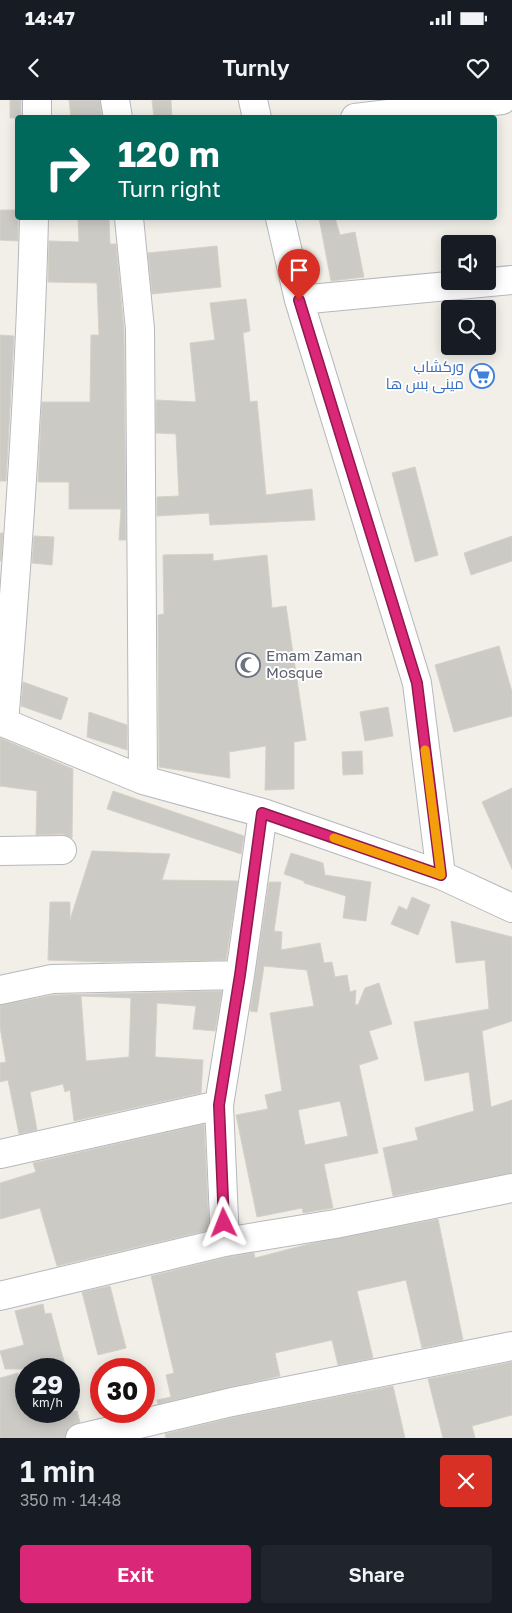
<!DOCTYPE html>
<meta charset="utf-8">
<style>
body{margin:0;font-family:"Golos Text",Cairo,sans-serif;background:#20242c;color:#f1f3f6;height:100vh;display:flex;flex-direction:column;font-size:19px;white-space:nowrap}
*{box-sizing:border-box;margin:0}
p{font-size:16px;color:#9ea1a6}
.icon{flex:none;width:28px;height:28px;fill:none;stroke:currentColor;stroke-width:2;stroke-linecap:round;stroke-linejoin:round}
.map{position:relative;height:1338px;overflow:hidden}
.details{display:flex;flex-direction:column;background:#171b24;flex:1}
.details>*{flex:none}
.hud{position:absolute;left:15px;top:15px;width:482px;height:105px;border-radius:5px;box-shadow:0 2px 12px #0003;background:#00695c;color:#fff;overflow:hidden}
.fabs{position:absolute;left:441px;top:135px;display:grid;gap:10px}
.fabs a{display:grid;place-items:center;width:55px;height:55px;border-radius:5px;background:#171b24;box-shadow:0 2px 12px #0003;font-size:25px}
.speed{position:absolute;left:15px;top:1258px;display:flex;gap:10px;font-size:25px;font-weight:700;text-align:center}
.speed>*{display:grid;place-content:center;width:65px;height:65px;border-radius:50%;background:#171b24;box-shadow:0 2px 12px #0003;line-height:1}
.speed small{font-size:12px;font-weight:400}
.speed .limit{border:8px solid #d22;background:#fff;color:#111}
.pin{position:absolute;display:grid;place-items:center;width:42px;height:42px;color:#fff;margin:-51px -21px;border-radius:50% 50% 50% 0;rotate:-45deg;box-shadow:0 0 5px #0007}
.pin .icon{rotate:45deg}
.me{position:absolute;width:55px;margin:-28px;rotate:358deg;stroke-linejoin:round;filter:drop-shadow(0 0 4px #0008)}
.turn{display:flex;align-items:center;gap:18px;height:105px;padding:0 20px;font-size:22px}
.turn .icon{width:65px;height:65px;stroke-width:2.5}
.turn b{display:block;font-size:35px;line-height:42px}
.round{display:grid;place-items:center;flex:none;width:52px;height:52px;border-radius:5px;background:#20242c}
.head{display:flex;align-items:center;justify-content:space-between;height:85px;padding:0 20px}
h1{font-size:30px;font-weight:600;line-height:38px}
.button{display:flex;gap:10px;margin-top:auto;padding:10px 20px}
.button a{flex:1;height:58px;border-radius:5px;background:#db2777;color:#fff;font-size:20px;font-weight:600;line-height:58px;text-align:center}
.button a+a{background:#20242c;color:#f1f3f6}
.status{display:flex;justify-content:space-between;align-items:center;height:35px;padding:0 25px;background:#171b24;direction:ltr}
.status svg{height:14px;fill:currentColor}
header{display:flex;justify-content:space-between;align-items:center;height:65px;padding:0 20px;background:#171b24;font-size:22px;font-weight:600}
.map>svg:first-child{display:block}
</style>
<div class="status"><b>14:47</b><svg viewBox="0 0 49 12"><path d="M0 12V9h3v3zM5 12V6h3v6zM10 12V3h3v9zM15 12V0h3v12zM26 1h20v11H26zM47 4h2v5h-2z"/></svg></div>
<header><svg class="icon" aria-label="back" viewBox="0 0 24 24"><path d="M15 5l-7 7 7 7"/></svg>Turnly<svg class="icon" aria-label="heart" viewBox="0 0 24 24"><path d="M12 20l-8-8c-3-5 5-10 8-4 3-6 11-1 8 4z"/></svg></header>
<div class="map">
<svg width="512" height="1338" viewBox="0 0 512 1338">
<rect width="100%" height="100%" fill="#f1efe8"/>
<path fill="#cccac5" stroke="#d6d1c6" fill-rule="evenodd" d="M 10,0 L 21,0 L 21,18 L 10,18 Z
M 69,0 L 100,0 L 102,18 L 71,18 Z
M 152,0 L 171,0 L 172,18 L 154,18 Z
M 0,110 L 18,110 L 18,141 L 0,140 Z
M 78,118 L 109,118 L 110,144 L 116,144 L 124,230 L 126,440 L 119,440 L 121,409 L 69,409 L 69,382 L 38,382 L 42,302 L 90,302 L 91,235 L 99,235 L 97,183 L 48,182 L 49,141 L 79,142 Z
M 319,118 L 335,118 L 340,135 L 355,132 L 364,177 L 331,181 Z
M 217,146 L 221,187 L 152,194 L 148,153 Z
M 246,199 L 250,231 L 243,233 L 250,302 L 257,301 L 266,395 L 312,389 L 315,420 L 210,425 L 209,413 L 157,416 L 157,397 L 179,396 L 176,334 L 156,333 L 156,300 L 196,302 L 190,243 L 215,240 L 210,203 Z
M 0,235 L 14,236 L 6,381 L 0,381 Z
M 415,367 L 438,455 L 415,462 L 392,373 Z
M 0,433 L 3,433 L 1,461 L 0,461 Z
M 34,436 L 54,437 L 52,465 L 32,463 Z
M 512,436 L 512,461 L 471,475 L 464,453 Z
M 213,454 L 213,461 L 267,455 L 272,508 L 286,506 L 306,640 L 294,642 L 294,689 L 265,690 L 266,646 L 229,652 L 230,678 L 159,667 L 158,515 L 164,514 L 163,455 Z
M 499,546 L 512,592 L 512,616 L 454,632 L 435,565 Z
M 23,582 L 68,598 L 61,620 L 21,606 Z
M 388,607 L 393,636 L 365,641 L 360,612 Z
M 89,612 L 127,625 L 127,650 L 87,637 Z
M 0,638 L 73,669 L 72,738 L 62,734 L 36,735 L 37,691 L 0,686 Z
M 362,651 L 363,674 L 343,675 L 342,652 Z
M 512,688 L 512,769 L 482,702 Z
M 113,691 L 244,736 L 241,754 L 107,709 Z
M 92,751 L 170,754 L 162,780 L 238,781 L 226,860 L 103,862 L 48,860 L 50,802 L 70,802 L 70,820 Z
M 291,753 L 323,763 L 325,775 L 371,782 L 366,821 L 343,818 L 346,796 L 304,783 L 304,781 L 284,774 Z
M 269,782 L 281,782 L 274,831 L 282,832 L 281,850 L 320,843 L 324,863 L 332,862 L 335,877 L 347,875 L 350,892 L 356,890 L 355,904 L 358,905 L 365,888 L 379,883 L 392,924 L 369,931 L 378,959 L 359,965 L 378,1053 L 324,1064 L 333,1108 L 303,1113 L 302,1108 L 257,1117 L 236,1015 L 268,1009 L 265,995 L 282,991 L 270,913 L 314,906 L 307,870 L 264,866 L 257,912 L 250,911 ZM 340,1001 L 348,1036 L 305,1045 L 298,1010 Z
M 412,797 L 430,805 L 418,835 L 391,824 L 399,806 L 407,810 Z
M 451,821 L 512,837 L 512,921 L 482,931 L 491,1007 L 512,1000 L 512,1073 L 393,1096 L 383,1048 L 418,1040 L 415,1028 L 474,1011 L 469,972 L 425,981 L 414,922 L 489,909 L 485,860 L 456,863 Z
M 222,891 L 215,931 L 193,929 L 196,906 L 157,903 L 155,957 L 203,960 L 201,993 L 74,1021 L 70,990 L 65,992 L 63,984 L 30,992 L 37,1030 L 19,1034 L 8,980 L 0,982 L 0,963 L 6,962 L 0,927 L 0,905 L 54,895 ZM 81,896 L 131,898 L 129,957 L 86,961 Z
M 204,1024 L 209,1130 L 57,1166 L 40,1108 L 0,1119 L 0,1083 L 36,1072 L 33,1063 Z
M 438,1119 L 463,1240 L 422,1248 L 406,1180 L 357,1191 L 373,1258 L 338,1265 L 332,1240 L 275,1253 L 280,1276 L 158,1304 L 157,1300 L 171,1297 L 166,1275 L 174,1273 L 151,1176 L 228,1157 L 254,1153 L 255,1158 L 309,1144 Z
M 110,1186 L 126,1248 L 98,1255 L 82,1192 Z
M 43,1204 L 45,1214 L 51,1213 L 66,1269 L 5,1269 L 0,1251 L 24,1245 L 15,1211 Z
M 512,1262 L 512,1315 L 472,1326 L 475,1338 L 443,1338 L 428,1279 Z
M 18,1273 L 26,1311 L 77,1311 L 80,1322 L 69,1327 L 65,1338 L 0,1338 L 0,1278 Z
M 393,1286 L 405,1338 L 166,1338 L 165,1334 L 235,1317 Z"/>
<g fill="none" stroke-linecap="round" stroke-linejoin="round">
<defs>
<path id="minor" d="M 115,0 L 118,18
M 253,0 L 257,18
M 37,18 L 37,0
M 355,18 L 502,0
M 129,118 L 140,229 L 143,680
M 280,118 L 299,200 L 417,583 L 441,775
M 299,200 L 512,180
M 0,621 L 143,680 L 263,713 L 441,775 L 512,808
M 4,623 C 18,454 30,287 34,118
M 0,751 L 62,750
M 0,890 L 52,879 L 240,875
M 0,1054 L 219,1005
M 225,1142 L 219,1005 L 240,875 L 263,713
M 0,1196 L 225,1142 L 335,1124 L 512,1088
M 80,1338 L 232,1302 L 512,1246"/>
</defs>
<use href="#minor" stroke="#b5b8bc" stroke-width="30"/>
<use href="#minor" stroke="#fff" stroke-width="28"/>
</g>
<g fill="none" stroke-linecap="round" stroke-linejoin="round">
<defs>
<path id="route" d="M 224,1123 L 219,1005 L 240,875 L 262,713 L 441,775 L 417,583 L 299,200"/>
</defs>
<use href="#route" stroke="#8e194d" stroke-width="12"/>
<use href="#route" stroke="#db2777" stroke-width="9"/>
<path stroke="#f59e0b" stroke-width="9" d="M 334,738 L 441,775 L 425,650"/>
</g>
<defs>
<symbol id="supermarket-ring" viewBox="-11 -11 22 22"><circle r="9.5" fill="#fff" stroke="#3f7fe0" stroke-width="1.5"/><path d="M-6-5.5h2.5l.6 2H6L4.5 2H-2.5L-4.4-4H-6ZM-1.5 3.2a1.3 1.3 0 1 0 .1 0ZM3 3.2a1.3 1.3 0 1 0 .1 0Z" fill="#3f7fe0"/></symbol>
<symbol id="mosque-ring" viewBox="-11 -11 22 22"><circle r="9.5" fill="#fff" stroke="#6b7280" stroke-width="1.5"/><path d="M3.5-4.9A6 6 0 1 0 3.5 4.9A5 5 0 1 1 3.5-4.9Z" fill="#6b7280"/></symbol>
</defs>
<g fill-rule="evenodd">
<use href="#supermarket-ring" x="468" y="262" width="28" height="28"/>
<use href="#mosque-ring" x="234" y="551" width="28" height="28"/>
</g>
<g text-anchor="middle" stroke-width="4" stroke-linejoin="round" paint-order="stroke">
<g font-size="15" fill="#366cbe" stroke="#fff" text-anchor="end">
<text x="464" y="272">ورکشاب<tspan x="464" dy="17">مینی بس ها</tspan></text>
</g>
<g font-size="15" fill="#5b616d" stroke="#fff" text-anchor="start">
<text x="266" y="561">Emam Zaman<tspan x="266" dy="17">Mosque</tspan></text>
</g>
</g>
</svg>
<div class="fabs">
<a><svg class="icon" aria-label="sound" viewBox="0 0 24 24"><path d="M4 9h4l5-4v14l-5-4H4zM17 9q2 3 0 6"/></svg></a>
<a><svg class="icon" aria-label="search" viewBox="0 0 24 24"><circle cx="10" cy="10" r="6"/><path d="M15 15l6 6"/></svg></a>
</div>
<div class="speed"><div>29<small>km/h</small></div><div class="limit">30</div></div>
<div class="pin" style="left:299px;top:200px;background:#d93025"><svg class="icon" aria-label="arrive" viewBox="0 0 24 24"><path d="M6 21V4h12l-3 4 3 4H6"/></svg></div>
<svg class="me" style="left:224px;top:1123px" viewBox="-20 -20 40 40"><path d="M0-17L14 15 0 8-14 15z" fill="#db2777" stroke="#fff" stroke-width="4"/></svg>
<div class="hud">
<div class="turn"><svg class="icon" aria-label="right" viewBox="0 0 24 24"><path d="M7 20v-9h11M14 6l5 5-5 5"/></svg><div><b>120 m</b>Turn right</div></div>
</div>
</div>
<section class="details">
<div class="head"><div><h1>1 min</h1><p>350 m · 14:48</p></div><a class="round" style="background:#d93025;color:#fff"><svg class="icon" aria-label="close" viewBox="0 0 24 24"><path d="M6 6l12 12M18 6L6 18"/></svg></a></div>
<div class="button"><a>Exit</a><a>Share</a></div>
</section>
